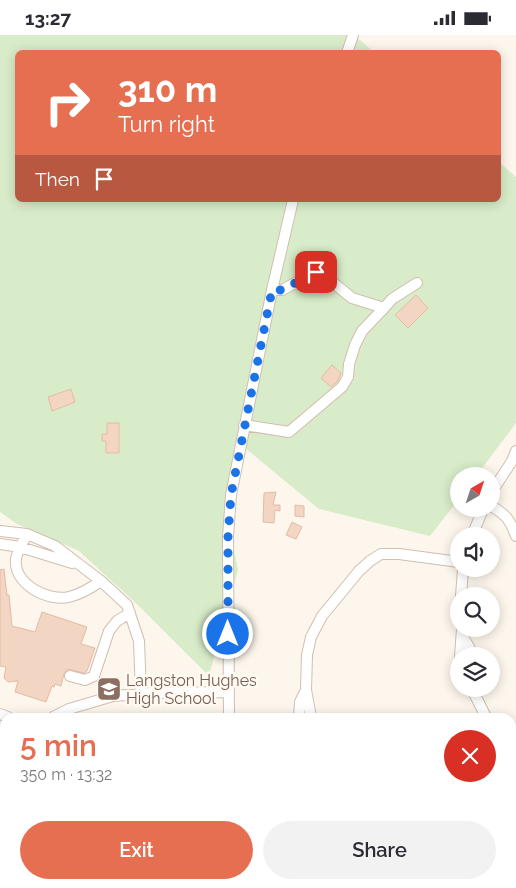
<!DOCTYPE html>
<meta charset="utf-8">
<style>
body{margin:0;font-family:Raleway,sans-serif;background:#f2f2f3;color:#2b2b33;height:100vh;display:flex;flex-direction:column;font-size:19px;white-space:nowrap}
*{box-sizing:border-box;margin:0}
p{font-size:16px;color:#7c7c81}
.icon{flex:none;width:28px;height:28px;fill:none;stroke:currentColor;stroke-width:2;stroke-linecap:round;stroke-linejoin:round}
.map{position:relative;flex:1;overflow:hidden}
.panel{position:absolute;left:0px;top:678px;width:516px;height:176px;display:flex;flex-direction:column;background:#fff;border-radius:15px 15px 0 0;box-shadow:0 2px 12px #0003}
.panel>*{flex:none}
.guide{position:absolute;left:15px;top:15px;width:486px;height:152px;border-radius:8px;box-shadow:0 2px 12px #0003;background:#e76f51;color:#fff;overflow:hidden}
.needle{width:32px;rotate:39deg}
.fabs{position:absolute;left:450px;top:432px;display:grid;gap:10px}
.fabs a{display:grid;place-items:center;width:50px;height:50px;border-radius:50%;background:#fff;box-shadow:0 2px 12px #0003;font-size:25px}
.pin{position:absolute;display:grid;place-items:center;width:42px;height:42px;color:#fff;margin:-21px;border-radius:10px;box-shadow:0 2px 8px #0006}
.me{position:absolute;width:55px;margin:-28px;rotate:0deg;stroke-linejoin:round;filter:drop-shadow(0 0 4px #0008)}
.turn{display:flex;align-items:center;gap:18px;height:105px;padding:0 20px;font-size:22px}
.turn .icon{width:65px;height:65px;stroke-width:2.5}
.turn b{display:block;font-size:35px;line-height:42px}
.then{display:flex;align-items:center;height:48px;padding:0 20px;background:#0003;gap:10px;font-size:19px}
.round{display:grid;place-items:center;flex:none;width:52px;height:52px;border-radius:26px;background:#f2f2f3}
.headline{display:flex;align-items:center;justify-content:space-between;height:85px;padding:0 20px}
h1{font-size:30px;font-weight:600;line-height:38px;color:#e76f51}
.button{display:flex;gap:10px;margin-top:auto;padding:10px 20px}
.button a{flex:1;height:58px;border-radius:30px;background:#e76f51;color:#fff;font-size:20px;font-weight:600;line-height:58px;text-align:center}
.button a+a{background:#f2f2f3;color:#2b2b33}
.status{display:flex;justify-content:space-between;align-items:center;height:35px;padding:0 25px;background:#fff;direction:ltr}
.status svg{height:14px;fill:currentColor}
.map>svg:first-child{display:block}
</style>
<div class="status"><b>13:27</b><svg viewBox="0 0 49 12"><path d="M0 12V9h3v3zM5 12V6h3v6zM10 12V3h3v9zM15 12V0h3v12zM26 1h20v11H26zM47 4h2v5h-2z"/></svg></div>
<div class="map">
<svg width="516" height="853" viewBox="0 0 516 853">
<rect width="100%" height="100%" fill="#fdf6ec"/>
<path fill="#d8ecc9" d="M 0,0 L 354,0 L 374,17 L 18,18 L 18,165 L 499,165 L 499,127 L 516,142 L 516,388 L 476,441 L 459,441 L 459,464 L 430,501 L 319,474 L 239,408 L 225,471 L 238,535 L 209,641 L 140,572 L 79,516 L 17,489 L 0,477 Z"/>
<path fill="#f3d5c3" stroke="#e6bba3" d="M 416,260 L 428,273 L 408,293 L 395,280 Z
M 332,330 L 341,338 L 337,347 L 331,352 L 321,343 Z
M 71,354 L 75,367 L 52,376 L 48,362 Z
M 107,388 L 119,388 L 119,418 L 106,418 L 106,406 L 102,406 L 102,399 L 107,399 Z
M 276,457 L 273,470 L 280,470 L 280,476 L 275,475 L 274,488 L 263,487 L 264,458 Z
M 295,470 L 304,471 L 304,482 L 295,481 Z
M 292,487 L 302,492 L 296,504 L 286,500 Z
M 4,534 L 7,560 L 9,560 L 12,591 L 35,597 L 42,577 L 87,592 L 81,609 L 95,613 L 87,636 L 84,638 L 67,634 L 64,639 L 61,651 L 55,649 L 54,652 L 52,651 L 46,667 L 15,657 L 18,646 L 8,647 L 4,643 L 6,632 L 0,631 L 0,535 Z"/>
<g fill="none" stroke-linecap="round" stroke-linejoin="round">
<defs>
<path id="minor" d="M 347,18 L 353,0
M 384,273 L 392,264 L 417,248
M 244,390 L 289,397 L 342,352 L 348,342 L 349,329 L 355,310 L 362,296 L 384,273 L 352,263 L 331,246 L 316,237 L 282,255 L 272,255
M 491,458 L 512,426 L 516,416
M 491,471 C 506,479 510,485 516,501
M 0,496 L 27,499 L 55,511 L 101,546 L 127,570 L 139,606 L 141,659
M 27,499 C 23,507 17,516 16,524 C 13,549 48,567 69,562 C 81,559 91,553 101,546
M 472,501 L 483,474
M 0,509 L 20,512 L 72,528
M 461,561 L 463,534
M 462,600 L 469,612 L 473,621
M 460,621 L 462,594
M 70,641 L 85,645 L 94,641 L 109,596 L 117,586 L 130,578
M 472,654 L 486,682
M 0,679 L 8,682
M 53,682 L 69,674 L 113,661 L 152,658 L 229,657
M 229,682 L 228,502 L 231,460 L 272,255 L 293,165
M 299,682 L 300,667 L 306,655
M 311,682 L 306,655 L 307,620 L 311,602 L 322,581 L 359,536 L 370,526 L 381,519 L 399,519 L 459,527
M 0,716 L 5,713
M 511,737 L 516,747
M 516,778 C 510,790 512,805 516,817
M 0,783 L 5,790
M 0,809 L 3,814 L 5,813
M 67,849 L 73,853
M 117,849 L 118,853
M 246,849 L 247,853
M 331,849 L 332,853
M 0,851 L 5,848"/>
</defs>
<use href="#minor" stroke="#d1beb0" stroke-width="12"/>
<use href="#minor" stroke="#fff" stroke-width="10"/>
</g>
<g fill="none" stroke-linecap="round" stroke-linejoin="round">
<path stroke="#1a73e8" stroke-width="9" stroke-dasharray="0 16.2" d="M 228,599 L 228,502 L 231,460 L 272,255 L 282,255 L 316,237"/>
</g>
<defs>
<symbol id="school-square" viewBox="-11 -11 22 22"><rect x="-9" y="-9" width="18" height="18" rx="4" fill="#8d6e63" stroke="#fffaf3"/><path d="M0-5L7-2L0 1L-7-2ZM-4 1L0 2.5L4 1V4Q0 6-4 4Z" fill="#fff"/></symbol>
</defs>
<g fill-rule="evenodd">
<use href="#school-square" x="95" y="640" width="28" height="28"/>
</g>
<g text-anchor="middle" stroke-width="5" stroke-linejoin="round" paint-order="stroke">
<g font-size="16" fill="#785e54" stroke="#fffaf3" text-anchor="start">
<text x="126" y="651">Langston Hughes<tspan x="126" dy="18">High School</tspan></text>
</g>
</g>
</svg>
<div class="fabs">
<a><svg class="needle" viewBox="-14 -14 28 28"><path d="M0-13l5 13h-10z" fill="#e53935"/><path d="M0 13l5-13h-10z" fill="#7c7c81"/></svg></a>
<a><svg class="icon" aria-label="sound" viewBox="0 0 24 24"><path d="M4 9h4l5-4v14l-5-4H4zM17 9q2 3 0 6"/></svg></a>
<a><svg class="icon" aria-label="search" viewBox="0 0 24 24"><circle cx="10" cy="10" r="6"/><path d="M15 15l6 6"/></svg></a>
<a><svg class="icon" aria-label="layers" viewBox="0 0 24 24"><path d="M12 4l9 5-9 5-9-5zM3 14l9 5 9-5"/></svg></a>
</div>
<div class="pin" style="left:316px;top:237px;background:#d93025"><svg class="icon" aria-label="arrive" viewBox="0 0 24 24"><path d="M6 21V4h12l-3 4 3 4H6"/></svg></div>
<svg class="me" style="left:228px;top:599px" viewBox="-20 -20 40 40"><circle r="17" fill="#1a73e8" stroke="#fff" stroke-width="3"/><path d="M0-11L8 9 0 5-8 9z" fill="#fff"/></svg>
<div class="guide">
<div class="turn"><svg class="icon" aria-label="right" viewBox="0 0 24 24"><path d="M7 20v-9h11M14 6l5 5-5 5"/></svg><div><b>310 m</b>Turn right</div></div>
<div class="then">Then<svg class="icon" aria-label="arrive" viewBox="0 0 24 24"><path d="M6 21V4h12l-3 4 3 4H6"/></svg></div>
</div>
<section class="panel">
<div class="headline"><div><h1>5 min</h1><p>350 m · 13:32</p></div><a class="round" style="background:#d93025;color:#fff"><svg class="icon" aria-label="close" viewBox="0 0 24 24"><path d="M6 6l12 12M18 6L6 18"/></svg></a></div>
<div class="button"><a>Exit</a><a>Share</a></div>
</section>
</div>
